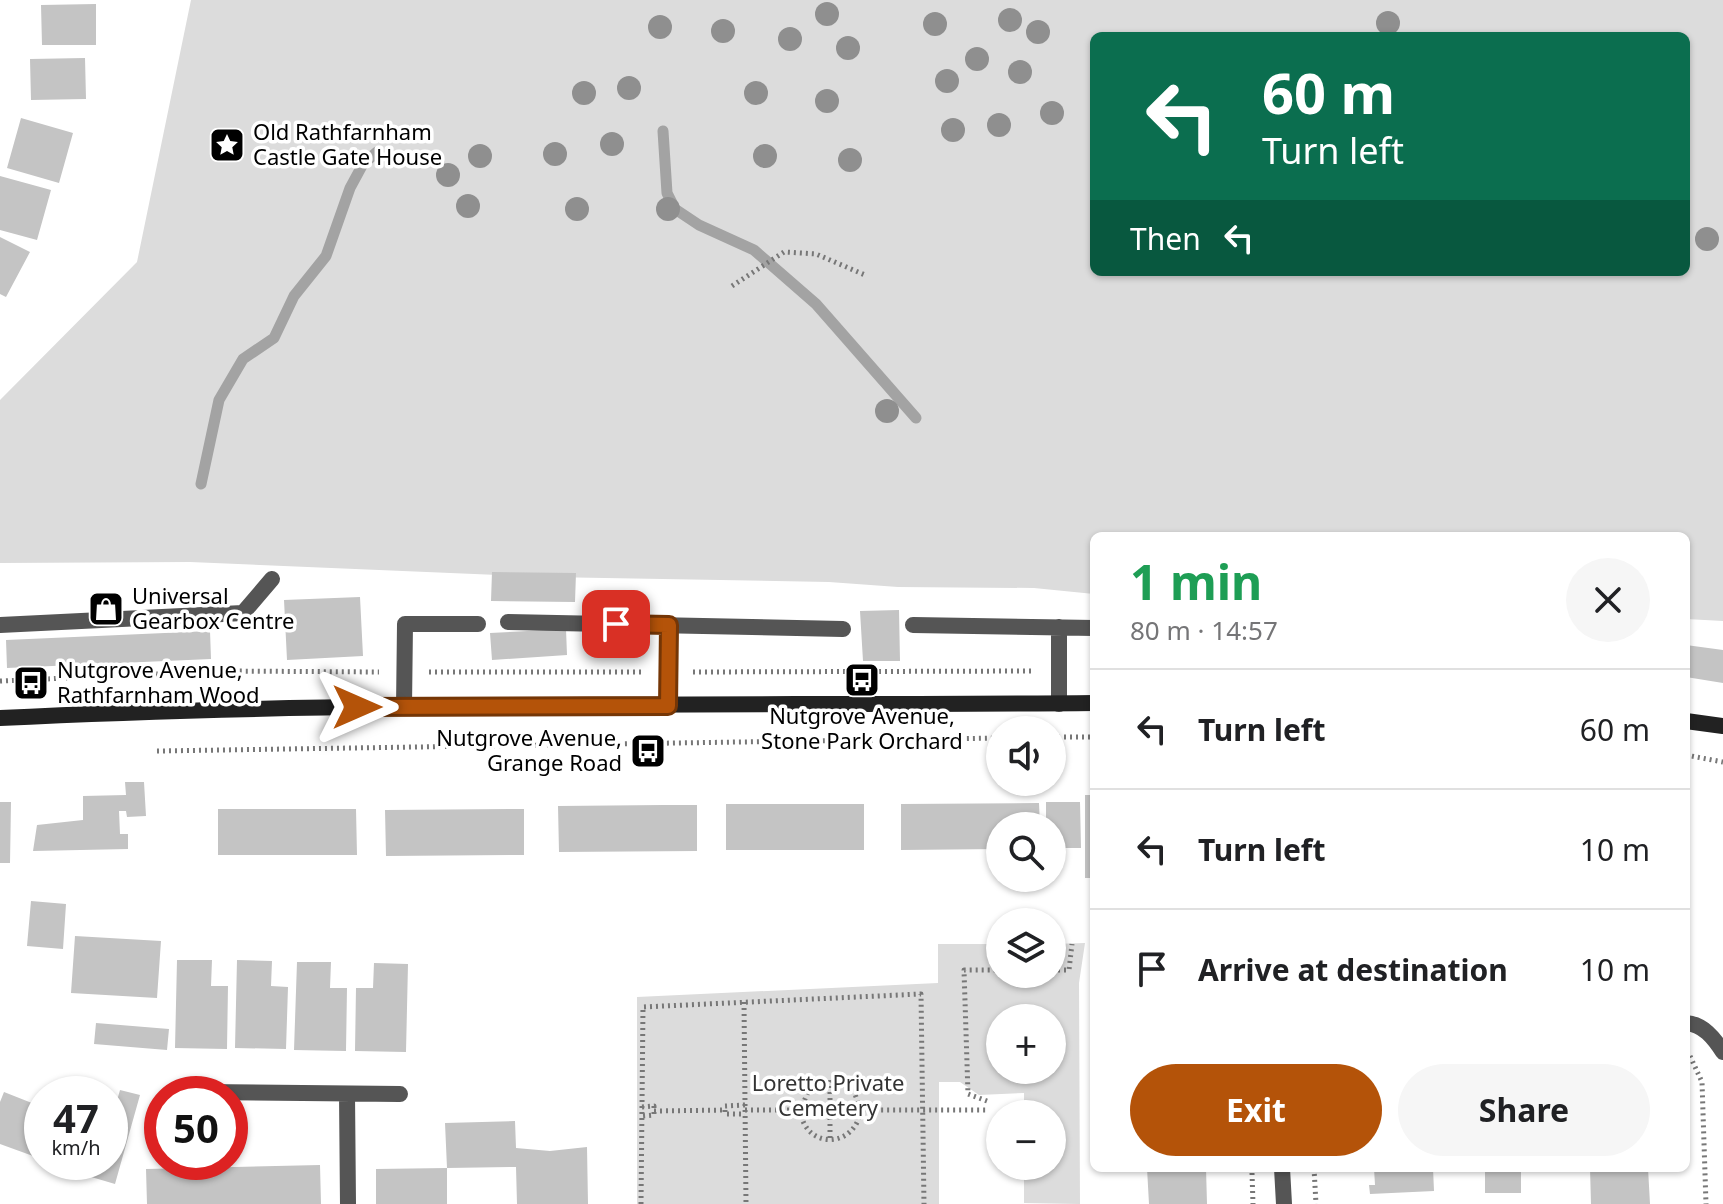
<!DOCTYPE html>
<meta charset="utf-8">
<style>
body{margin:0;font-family:"Noto Sans",sans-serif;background:#f6f6f6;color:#202124;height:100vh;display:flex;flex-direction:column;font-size:30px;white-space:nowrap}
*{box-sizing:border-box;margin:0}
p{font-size:26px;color:#757577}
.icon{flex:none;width:44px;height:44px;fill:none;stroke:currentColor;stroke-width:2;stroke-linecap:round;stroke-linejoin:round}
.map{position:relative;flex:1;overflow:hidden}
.sheet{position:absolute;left:1090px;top:532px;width:600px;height:640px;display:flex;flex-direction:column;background:#fff;border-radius:12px;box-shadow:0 2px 6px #0004}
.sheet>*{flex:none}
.banner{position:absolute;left:1090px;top:32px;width:600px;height:244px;border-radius:12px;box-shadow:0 2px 6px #0004;background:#0b6e4f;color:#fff;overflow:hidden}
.controls{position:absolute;left:986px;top:716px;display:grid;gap:16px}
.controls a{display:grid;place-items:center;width:80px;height:80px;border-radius:50%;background:#fff;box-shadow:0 2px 6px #0004;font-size:40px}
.speed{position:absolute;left:24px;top:1076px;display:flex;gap:16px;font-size:40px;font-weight:700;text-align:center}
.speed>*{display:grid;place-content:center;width:104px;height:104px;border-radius:50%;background:#fff;box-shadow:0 2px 6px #0004;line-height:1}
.speed small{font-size:20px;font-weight:400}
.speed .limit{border:12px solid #d22;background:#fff;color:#111}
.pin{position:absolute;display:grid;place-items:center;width:68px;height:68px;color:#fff;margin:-34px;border-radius:16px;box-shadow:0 4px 12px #0006}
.me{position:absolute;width:88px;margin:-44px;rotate:90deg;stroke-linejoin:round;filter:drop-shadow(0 0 6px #0008)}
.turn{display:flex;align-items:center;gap:28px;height:168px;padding:0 40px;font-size:36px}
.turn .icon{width:104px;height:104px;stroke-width:2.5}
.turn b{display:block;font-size:56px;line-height:68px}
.then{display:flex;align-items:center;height:76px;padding:0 40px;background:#0003;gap:16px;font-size:30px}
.round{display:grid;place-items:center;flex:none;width:84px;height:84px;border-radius:42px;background:#f6f6f6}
.headline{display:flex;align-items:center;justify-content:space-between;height:136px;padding:0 40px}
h1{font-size:48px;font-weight:700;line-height:60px;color:#1e9e55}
.cta{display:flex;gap:16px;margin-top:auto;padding:16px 40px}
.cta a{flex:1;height:92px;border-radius:48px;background:#b45309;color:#fff;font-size:32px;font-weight:700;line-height:92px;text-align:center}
.cta a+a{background:#f6f6f6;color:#202124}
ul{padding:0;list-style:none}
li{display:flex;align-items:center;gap:24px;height:120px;padding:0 40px;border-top:2px solid #e0e0e0}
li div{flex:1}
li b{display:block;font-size:30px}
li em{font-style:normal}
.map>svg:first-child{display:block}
</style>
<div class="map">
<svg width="1723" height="1204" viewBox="0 0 1723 1204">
<rect width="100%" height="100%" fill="#fff"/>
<path fill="#dcdcdc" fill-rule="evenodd" d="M 191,0 L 1723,0 L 1723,621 L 1686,619 L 1686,536 L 1094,536 L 1094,594 L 1034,588 L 898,587 L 829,582 L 547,577 L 190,562 L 0,563 L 0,400 L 137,262 ZM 1094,36 L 1686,36 L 1686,272 L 1094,272 Z
M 1085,943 L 1079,983 L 1080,1204 L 1024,1203 L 1024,1166 L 1052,1166 L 1052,1114 L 1024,1114 L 1024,1093 L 979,1095 L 960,1082 L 939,1082 L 939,1204 L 637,1204 L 637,997 L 938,983 L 938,944 L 1000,944 L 1000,974 L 1052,974 L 1052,944 ZM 1052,1018 L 1052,1070 L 1000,1070 L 1000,1018 Z"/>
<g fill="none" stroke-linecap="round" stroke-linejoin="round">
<path stroke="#a3a3a3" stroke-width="11" d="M 663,131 L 667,193 L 675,209 L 699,225 L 754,250 L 816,304 L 916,418
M 201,484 L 219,400 L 243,359 L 274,338 L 294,296 L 326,256 L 350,188 L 363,164 L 377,152"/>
</g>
<path fill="#c4c4c4" d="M 96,4 L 96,45 L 42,45 L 41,5 Z
M 85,58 L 86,99 L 31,100 L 30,59 Z
M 21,118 L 73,133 L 59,183 L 7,168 Z
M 0,176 L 51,190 L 37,240 L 0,230 Z
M 0,237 L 30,252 L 6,297 L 0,294 Z
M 492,572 L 576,573 L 575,602 L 491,601 Z
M 360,597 L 363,656 L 287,660 L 284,600 Z
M 899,610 L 900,661 L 863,661 L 860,611 Z
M 566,629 L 567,655 L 492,660 L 490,633 Z
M 210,631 L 211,659 L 7,668 L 6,640 Z
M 1686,645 L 1723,650 L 1723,683 L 1686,677 Z
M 125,782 L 144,782 L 146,816 L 127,817 L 126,811 L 119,811 L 120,834 L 128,834 L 128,849 L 33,851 L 37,825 L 83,820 L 83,796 L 126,795 Z
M 1085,795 L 1094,795 L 1094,878 L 1085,878 Z
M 0,802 L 11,802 L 10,863 L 0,863 Z
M 1046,802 L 1080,802 L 1081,848 L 1052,848 L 1052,826 L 1046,826 Z
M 1039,803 L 1040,826 L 1000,826 L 1000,849 L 901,850 L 901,804 Z
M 726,804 L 864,804 L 864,850 L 726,850 Z
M 663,805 L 697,805 L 697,851 L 559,852 L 558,806 Z
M 218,809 L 356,809 L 357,855 L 218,855 Z
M 524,809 L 524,855 L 386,856 L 385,810 Z
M 31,901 L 66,904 L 63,949 L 27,946 Z
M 75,936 L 161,941 L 157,998 L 71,993 Z
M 177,960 L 212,960 L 211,986 L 228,986 L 227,1049 L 175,1048 Z
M 237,960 L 272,961 L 271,986 L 288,987 L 286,1049 L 235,1048 Z
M 297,962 L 331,962 L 330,988 L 347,988 L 346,1051 L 294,1050 Z
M 374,963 L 408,964 L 406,1052 L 355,1051 L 356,988 L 373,988 Z
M 96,1023 L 169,1029 L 167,1050 L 94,1044 Z
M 120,1090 L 140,1095 L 115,1184 L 44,1163 L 110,1162 L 110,1125 Z
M 4,1092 L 42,1107 L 42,1133 L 33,1156 L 0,1144 L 0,1102 Z
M 515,1121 L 516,1148 L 550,1151 L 587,1147 L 588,1204 L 517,1204 L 516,1167 L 447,1168 L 445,1123 Z
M 320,1165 L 321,1204 L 147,1204 L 146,1169 Z
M 447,1168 L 447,1204 L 376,1204 L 376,1169 Z
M 1147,1168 L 1206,1168 L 1207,1204 L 1149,1204 Z
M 1374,1168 L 1433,1168 L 1434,1191 L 1370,1194 L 1369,1185 L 1375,1185 Z
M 1485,1168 L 1521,1168 L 1521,1193 L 1485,1193 Z
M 1590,1168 L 1648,1168 L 1650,1204 L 1591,1204 Z"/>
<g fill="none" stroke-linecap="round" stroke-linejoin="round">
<path stroke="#777" stroke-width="5" stroke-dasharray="2 4" stroke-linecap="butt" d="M 732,286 L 784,252 L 816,254 L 865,275
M 429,672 L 643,672
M 693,672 L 1035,671
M 0,681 L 226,671 L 379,672
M 1052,737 L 1094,737
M 157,751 L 1000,738
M 1686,755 L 1723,762
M 1052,970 L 1069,970 L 1072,944
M 744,1002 L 746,1204
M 1690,1056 L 1702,1082 L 1706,1204
M 830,1080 L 830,1103
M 987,1101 L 968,1094 L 964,970 L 1000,970
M 745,1105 L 725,1106 L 725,1114 L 745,1114
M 642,1107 L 654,1106 L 654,1115 L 642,1116
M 745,1110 L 800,1110 L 810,1088 L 830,1080 L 853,1089 L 861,1110 L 987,1110
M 824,1110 L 800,1110 C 805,1150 855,1149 861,1110 L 836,1110
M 654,1111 L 725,1110
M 830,1118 L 830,1141
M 1314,1168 L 1316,1204
M 1252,1173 L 1253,1204
M 641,1204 L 643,1007 L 921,994 L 924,1204"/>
<path stroke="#555" stroke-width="16" d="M 508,622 L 843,629
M 0,625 L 243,613 L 272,579
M 913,625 L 1094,628
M 1059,704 L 1059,627
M 668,706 L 669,625
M 404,707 L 405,624 L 478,624"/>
<path stroke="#555" stroke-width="16" d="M 1686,1023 C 1703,1024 1714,1038 1723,1052
M 203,1092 L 400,1094
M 347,1094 L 348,1204
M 1282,1168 L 1284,1204"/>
<path stroke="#222" stroke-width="16" d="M 0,718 C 364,700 729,706 1094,703
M 1686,721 L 1723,726"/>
</g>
<g fill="#8f8f8f">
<circle cx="827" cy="14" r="12"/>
<circle cx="1010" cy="20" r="12"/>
<circle cx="1388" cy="23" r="12"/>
<circle cx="935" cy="24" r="12"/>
<circle cx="660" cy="27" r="12"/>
<circle cx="723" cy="31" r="12"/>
<circle cx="1038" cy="32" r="12"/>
<circle cx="790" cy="39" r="12"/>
<circle cx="848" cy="48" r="12"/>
<circle cx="977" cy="59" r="12"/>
<circle cx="1020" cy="72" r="12"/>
<circle cx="947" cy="81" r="12"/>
<circle cx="629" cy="88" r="12"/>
<circle cx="584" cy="93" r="12"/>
<circle cx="756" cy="93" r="12"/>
<circle cx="827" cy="101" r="12"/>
<circle cx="1052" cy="113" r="12"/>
<circle cx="999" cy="125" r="12"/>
<circle cx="953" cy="130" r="12"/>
<circle cx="612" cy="144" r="12"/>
<circle cx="555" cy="154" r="12"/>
<circle cx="480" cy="156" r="12"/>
<circle cx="765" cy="156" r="12"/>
<circle cx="850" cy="160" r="12"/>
<circle cx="448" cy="175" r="12"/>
<circle cx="468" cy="206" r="12"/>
<circle cx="577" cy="209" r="12"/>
<circle cx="668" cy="209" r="12"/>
<circle cx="1707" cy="239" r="12"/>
<circle cx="887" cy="411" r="12"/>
</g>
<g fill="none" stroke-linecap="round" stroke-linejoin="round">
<defs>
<path id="route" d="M 357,707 L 668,706 L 669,625 L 616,624"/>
</defs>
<use href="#route" stroke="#753606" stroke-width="20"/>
<use href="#route" stroke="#b45309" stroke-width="14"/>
</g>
<defs>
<symbol id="sight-square" viewBox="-11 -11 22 22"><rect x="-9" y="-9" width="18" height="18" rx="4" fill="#000" stroke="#fff"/><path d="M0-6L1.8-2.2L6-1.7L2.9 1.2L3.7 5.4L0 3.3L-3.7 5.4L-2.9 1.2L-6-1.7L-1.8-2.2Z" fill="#fff"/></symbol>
<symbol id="shop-square" viewBox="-11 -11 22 22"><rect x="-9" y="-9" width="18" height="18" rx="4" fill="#000" stroke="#fff"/><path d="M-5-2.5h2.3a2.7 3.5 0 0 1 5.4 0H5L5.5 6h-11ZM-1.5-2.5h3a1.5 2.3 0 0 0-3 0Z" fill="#fff"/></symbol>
<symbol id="bus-square" viewBox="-11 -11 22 22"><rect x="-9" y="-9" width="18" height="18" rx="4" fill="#000" stroke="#fff"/><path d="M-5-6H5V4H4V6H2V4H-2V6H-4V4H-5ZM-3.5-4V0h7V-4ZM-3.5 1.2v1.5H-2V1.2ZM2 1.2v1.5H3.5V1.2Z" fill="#fff"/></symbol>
</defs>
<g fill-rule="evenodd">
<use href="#sight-square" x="207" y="125" width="40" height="40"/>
<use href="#shop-square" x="86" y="589" width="40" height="40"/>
<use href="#bus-square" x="842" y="660" width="40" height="40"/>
<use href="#bus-square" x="11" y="663" width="40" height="40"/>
<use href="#bus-square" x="628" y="731" width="40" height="40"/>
</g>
<g text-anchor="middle" stroke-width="7" stroke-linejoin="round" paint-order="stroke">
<g font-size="22" fill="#000" stroke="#fff" text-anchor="start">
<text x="253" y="140">Old Rathfarnham<tspan x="253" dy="25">Castle Gate House</tspan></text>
<text x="132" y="604">Universal<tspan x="132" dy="25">Gearbox Centre</tspan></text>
<text x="57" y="678">Nutgrove Avenue,<tspan x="57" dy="25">Rathfarnham Wood</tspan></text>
<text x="862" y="724" text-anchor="middle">Nutgrove Avenue,<tspan x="862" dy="25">Stone Park Orchard</tspan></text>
<text x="622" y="746" text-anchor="end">Nutgrove Avenue,<tspan x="622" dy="25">Grange Road</tspan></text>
</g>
<g font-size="22" fill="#333" stroke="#fff">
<text x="828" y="1091">Loretto Private<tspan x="828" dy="25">Cemetery</tspan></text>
</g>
</g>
</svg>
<div class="controls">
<a><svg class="icon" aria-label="sound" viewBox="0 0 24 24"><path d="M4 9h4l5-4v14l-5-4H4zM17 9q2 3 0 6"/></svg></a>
<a><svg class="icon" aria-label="search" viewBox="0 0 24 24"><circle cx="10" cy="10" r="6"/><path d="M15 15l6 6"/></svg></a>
<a><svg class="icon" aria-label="layers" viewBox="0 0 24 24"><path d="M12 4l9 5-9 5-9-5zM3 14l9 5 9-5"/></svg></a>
<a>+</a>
<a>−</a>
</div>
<div class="speed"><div>47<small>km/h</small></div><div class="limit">50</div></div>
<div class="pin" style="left:616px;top:624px;background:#d93025"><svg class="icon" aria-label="arrive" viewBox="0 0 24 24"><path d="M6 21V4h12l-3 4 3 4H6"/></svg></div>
<svg class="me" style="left:357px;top:707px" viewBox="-20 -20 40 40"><path d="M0-17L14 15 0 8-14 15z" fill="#b45309" stroke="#fff" stroke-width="4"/></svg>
<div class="banner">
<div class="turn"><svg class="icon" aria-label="left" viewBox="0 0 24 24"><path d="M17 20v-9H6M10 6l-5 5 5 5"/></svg><div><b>60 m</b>Turn left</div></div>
<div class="then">Then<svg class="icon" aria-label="left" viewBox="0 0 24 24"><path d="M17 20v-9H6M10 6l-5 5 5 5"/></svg></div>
</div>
<section class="sheet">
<div class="headline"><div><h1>1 min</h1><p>80 m · 14:57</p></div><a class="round"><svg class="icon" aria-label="close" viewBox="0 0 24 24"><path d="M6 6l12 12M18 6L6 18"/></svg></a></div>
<ul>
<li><svg class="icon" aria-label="left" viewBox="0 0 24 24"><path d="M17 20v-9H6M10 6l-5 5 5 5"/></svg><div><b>Turn left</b></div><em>60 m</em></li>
<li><svg class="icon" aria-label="left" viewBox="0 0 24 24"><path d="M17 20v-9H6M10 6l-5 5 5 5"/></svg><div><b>Turn left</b></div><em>10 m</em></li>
<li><svg class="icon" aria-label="arrive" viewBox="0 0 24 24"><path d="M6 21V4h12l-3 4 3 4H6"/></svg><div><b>Arrive at destination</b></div><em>10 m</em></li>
</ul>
<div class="cta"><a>Exit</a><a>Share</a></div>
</section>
</div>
